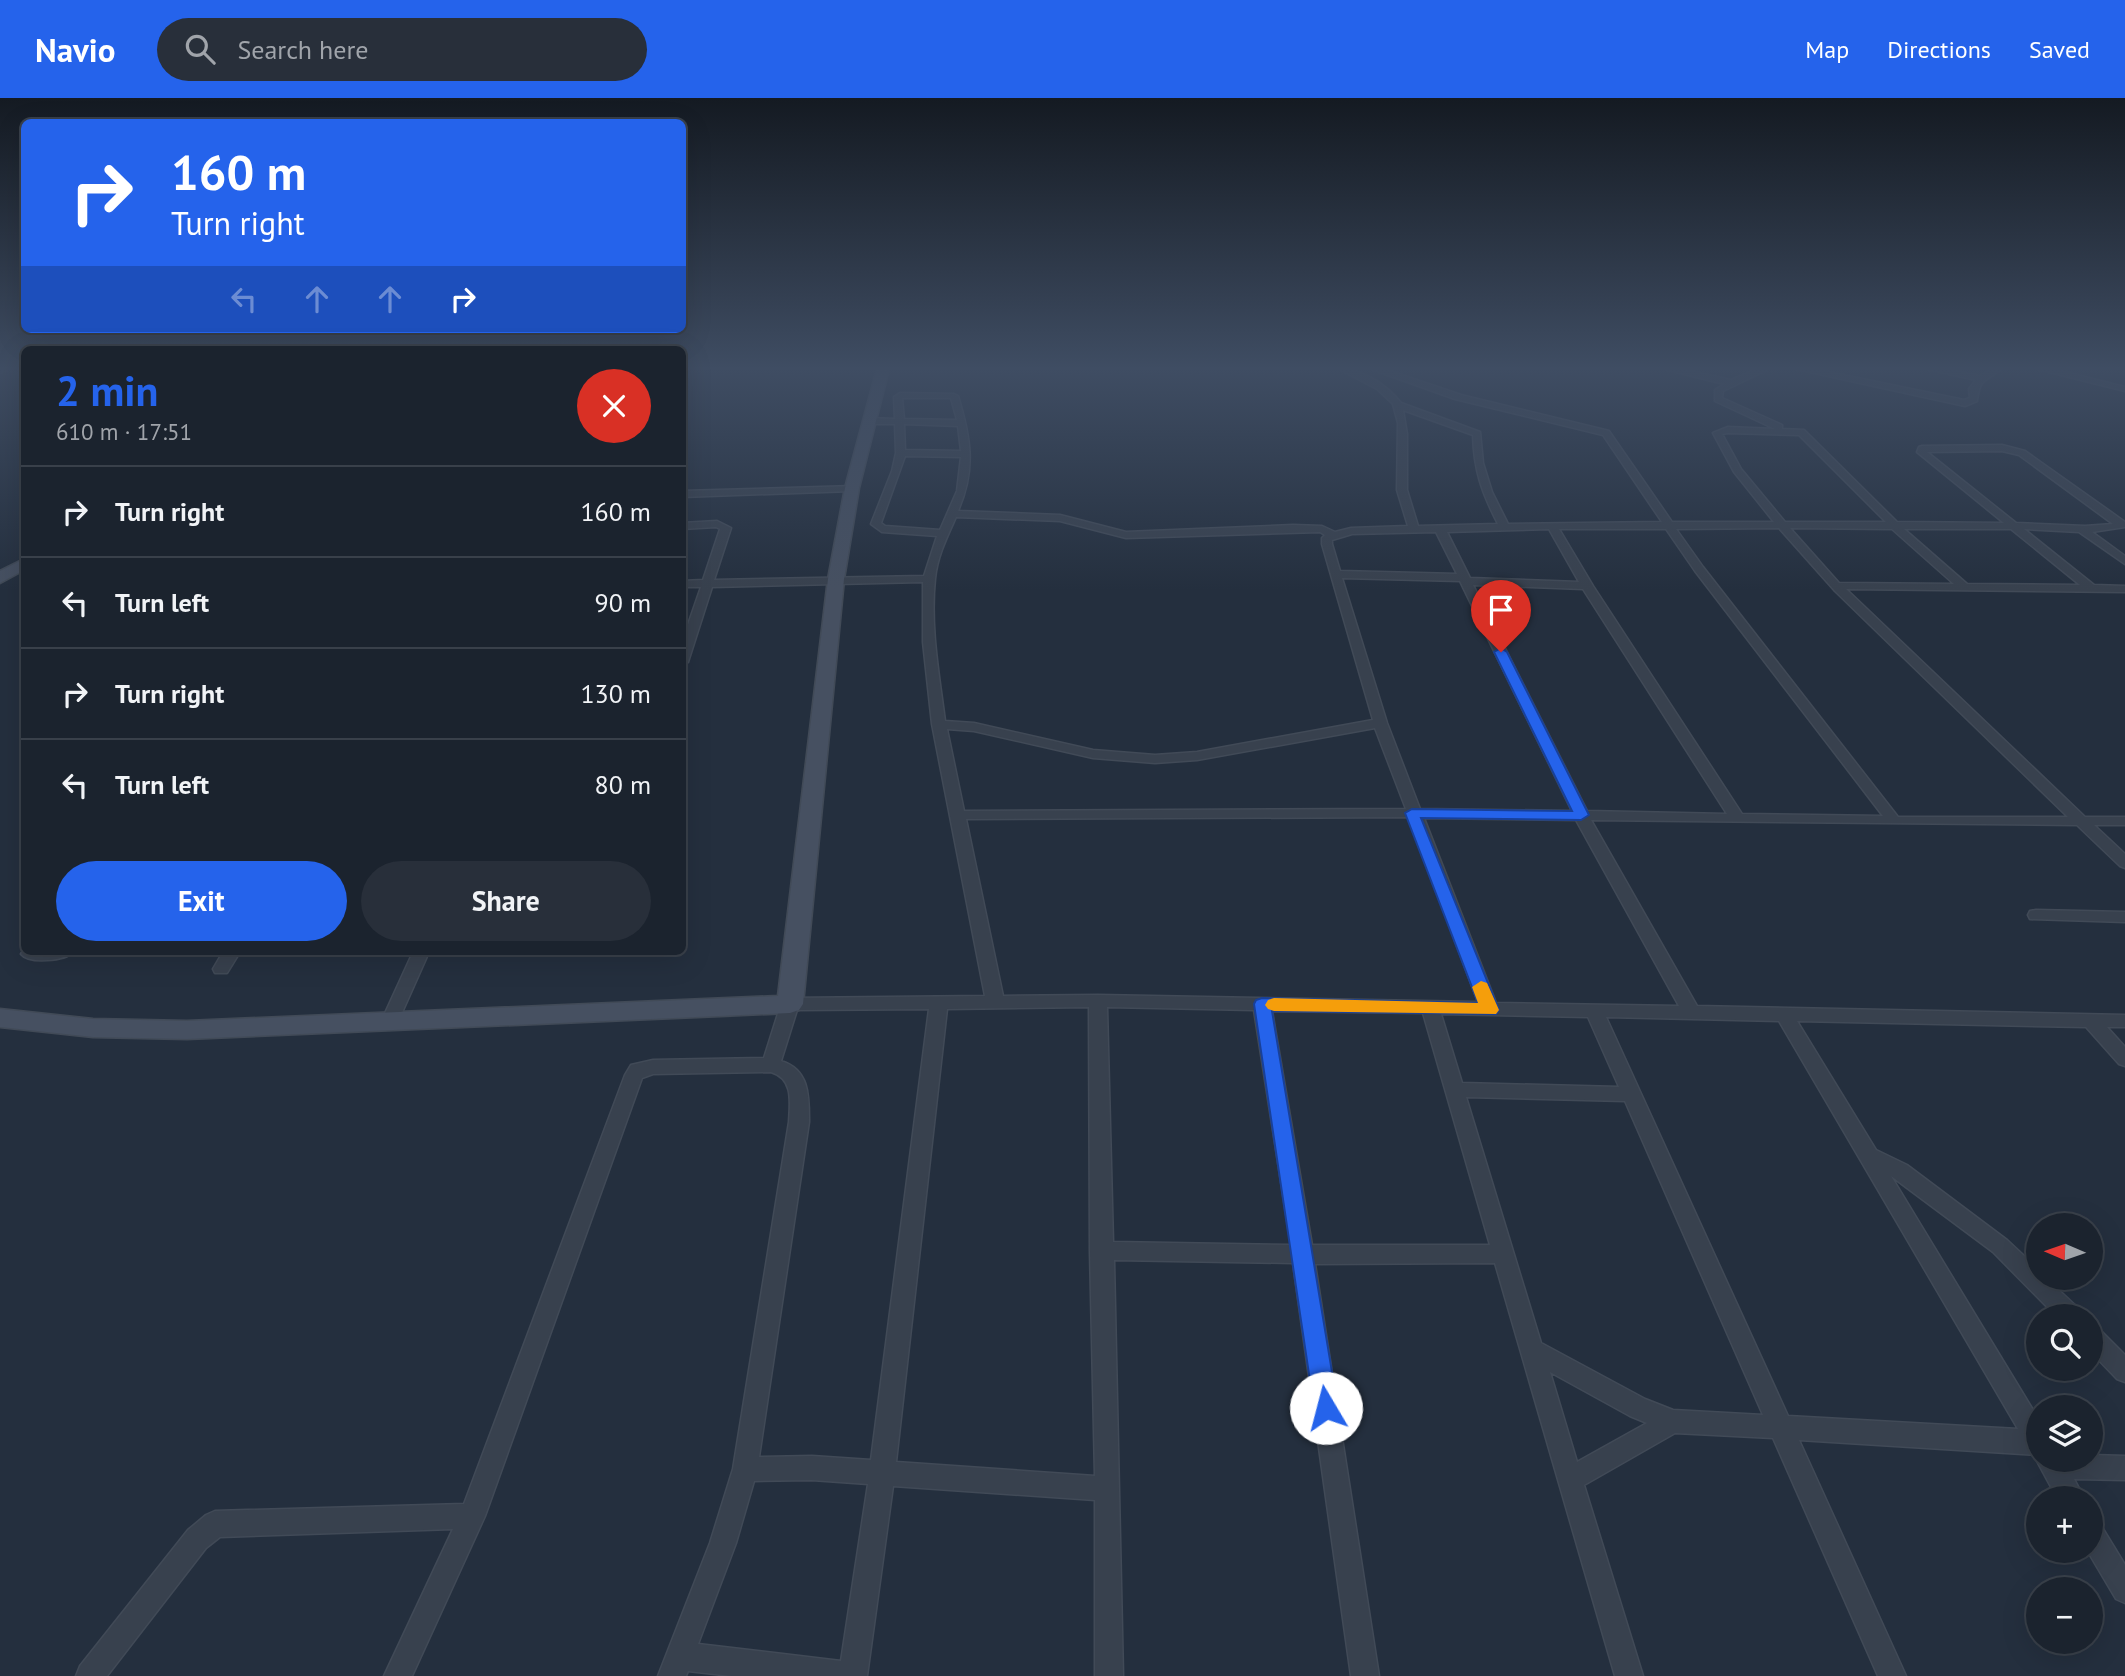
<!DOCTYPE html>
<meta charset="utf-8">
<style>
body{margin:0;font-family:"PT Sans",sans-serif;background:#282f3a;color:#f1f3f6;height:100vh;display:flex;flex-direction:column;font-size:26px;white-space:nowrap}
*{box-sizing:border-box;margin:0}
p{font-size:23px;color:#a0a4aa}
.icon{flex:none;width:38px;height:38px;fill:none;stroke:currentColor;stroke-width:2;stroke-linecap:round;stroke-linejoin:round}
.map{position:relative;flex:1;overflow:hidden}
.sheet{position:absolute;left:21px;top:248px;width:665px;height:609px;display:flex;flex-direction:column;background:#1b232e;border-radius:10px;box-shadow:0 7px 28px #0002,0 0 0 2px #39404a}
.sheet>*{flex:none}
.top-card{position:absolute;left:21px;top:21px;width:665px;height:214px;border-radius:10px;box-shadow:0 7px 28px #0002,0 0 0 2px #39404a;background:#2563eb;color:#fff;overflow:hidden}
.needle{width:46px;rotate:272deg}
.fabs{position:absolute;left:2026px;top:1115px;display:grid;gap:14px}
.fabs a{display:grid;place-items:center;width:77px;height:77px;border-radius:50%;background:#1b232e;box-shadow:0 7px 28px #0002,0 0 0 2px #39404a;font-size:35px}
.pin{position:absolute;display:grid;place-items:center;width:60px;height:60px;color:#fff;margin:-72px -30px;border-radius:50% 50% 50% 0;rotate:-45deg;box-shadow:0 0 7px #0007}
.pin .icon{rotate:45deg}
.me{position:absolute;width:77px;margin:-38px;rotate:352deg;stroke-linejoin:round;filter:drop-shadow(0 0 5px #0008)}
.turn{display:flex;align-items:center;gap:24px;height:147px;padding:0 35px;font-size:32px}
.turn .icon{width:91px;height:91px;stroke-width:2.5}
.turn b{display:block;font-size:49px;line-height:60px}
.lanes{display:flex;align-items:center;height:66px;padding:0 35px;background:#0003;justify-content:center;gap:35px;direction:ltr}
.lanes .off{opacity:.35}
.round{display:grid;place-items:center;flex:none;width:74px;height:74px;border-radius:37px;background:#282f3a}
.overview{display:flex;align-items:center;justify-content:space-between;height:119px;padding:0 35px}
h1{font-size:42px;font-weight:700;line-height:52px;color:#2563eb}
.action{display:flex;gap:14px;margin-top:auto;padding:14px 35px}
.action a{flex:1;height:80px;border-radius:42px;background:#2563eb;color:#fff;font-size:28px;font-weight:700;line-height:80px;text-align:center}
.action a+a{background:#282f3a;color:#f1f3f6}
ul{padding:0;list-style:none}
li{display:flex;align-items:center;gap:21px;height:91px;padding:0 35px;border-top:2px solid #39404a}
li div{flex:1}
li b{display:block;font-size:26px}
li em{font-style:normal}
header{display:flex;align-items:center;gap:42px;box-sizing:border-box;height:98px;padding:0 35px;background:#2563eb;color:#fff}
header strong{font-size:33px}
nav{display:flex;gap:38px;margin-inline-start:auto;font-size:24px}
.search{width:490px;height:63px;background:#282f3a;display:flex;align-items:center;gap:18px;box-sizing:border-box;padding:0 24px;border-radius:38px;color:#a0a4aa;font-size:26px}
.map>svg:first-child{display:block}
</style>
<header>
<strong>Navio</strong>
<div class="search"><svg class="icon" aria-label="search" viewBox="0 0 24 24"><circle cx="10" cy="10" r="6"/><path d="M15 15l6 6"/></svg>Search here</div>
<nav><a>Map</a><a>Directions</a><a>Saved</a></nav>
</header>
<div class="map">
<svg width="2125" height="1578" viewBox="0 0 2125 1578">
<rect width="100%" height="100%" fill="#242f3e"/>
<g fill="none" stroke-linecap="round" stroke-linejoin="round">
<defs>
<path id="street" d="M 0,271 L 9,271 L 0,275 Z
M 1339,271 C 1363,271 1387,287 1401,305 L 1480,334 L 1483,365 L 1492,394 L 1508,426 L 1662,424 L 1603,337 L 1455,301 L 1371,271 L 1384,271 L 1461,297 L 1609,333 L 1672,424 L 1774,424 L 1734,374 L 1713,335 L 1728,329 L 1775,331 L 1715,303 L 1715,292 L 1724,286 L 1664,271 L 1681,271 L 1731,282 L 1757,271 L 1769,271 L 1723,293 L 1722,300 L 1782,327 L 1782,331 L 1804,332 L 1897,424 L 2004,425 L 1917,354 L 1919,349 L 1922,348 L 2002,347 L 2025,353 L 2125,424 L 2125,429 L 2092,434 L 2125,458 L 2125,466 L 2079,434 L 2024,431 L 2094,487 L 2125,488 L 2125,494 L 1846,491 L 2085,719 L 2125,719 L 2125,727 L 2094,727 L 2125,756 L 2125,770 L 2120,768 L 2077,727 L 1591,722 L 1697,908 L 2125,917 L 2125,929 L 2107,929 L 2125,949 L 2125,968 L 2119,966 L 2086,929 L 1797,923 L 1876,1052 L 1907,1067 L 2007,1142 L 2039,1172 L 2039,1180 L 2046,1180 L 2079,1211 L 2082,1218 L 2056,1218 L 1993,1154 L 1891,1078 L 2039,1322 L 2039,1357 L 1799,1342 L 1906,1578 L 1878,1578 L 1773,1340 L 1675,1335 L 1584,1387 L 1643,1578 L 1615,1578 L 1495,1165 L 1315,1166 L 1379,1578 L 1351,1578 L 1293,1165 L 1114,1162 L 1123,1578 L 1095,1578 L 1095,1402 L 893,1388 L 867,1578 L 732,1578 L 688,1573 L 686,1578 L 658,1578 L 710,1445 L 733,1371 L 789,1024 C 790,1004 794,981 771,974 L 653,976 L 642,980 L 485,1418 L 412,1578 L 384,1578 L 453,1431 L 220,1439 L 206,1450 L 107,1578 L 76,1578 L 80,1568 L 188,1432 L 206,1417 L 215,1413 L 464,1406 L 625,977 L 631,967 L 653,962 L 764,960 L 781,906 L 784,902 L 790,900 L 985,898 L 932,626 L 923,544 L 923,484 L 712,489 L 688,564 L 682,568 L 682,544 L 701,489 L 682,489 L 682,483 L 703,482 L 720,431 L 716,429 L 682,431 L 682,425 L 717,423 L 731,430 L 714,482 L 924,478 L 937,438 L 882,434 L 871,426 L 892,373 L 896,355 L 895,326 L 868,326 L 864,323 L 868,320 L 895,321 L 894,299 L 900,295 L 954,296 L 958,298 C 971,341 976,371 958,413 L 1060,417 L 1126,434 L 1293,427 L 1322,428 L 1335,434 L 1351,430 L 1408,428 L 1397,392 L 1398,325 L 1393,306 L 1377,291 ZM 902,300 L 951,300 L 957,322 L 904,321 ZM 1403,312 L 1473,337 C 1474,373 1482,395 1498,426 L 1418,428 L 1407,392 L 1407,336 ZM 904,326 L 958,328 L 961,353 L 905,352 ZM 1728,335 L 1799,337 L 1886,424 L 1785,424 L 1741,371 L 1722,336 ZM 2002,353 L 2019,357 L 2113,426 L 2085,428 L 2016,425 L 1927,354 ZM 905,358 L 961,359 L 957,393 L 940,432 L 885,428 L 881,425 ZM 956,419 L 1060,423 L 1126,440 L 1320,434 L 1325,437 L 1322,440 L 1322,446 L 1373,622 L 1197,654 L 1155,657 L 1093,652 L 974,625 L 945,623 C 939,576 930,528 935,481 C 937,459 947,439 956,419 ZM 1779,430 L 1835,493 L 2068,719 L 1898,719 L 1703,469 L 1676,431 ZM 1790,430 L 1892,431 L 1954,486 L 1839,485 ZM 1549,431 L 1579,484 L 1470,480 L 1447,434 ZM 1559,431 L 1666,431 L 1695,473 L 1883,718 L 1742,716 L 1593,488 ZM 1904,431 L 2011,431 L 2080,487 L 1967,486 ZM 1436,434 L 1457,476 L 1340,473 L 1332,446 L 1332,442 L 1352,436 ZM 1342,480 L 1460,483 L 1572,713 L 1420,711 L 1387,625 ZM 1473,487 L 1583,491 L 1727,716 L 1587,713 ZM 1375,630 L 1406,711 L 964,713 L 947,631 L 974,633 L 1093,660 L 1155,665 L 1197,662 ZM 1409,719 L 1478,904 L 1098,897 L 1003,898 L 966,721 ZM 1424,720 L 1576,722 L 1679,908 L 1496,905 ZM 1089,909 L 1090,1153 L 1095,1378 L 896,1364 L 947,911 ZM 1107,909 L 1254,912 L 1291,1147 L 1113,1144 ZM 929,911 L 871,1362 L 812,1358 L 759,1359 L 809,1024 C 809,999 810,972 781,963 L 797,912 ZM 1272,913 L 1423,915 L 1490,1147 L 1312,1147 ZM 1441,916 L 1588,919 L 1619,989 L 1462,985 ZM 1606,919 L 1779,923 L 2018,1331 L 1788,1318 ZM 1466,999 L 1625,1003 L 1763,1317 L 1673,1312 L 1645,1301 L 1541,1245 ZM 1550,1274 L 1630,1318 L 1647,1325 L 1577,1364 ZM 812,1382 L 868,1386 L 841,1563 L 698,1546 L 736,1445 L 754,1383 Z
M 1796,271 L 1814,271 L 1964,302 L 1970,300 L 1969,291 L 1976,282 L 1927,271 L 1945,271 L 1980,278 L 1991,271 L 2001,271 C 1983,285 1980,280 1977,303 L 1965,308 Z
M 2037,271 L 2053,271 L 2125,289 L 2125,293 Z
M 855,388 L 855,392 L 852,393 L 682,399 L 682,393 Z
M 2036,812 L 2125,814 L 2125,824 L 2030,821 L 2028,817 L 2030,813 Z
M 24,852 L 24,854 L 73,854 C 65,863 29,866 21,856 Z
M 223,854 L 240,854 L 227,875 L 215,875 L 213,871 Z
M 413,854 L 429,854 L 396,928 L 384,928 L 381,924 Z
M 2091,1228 L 2099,1231 L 2125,1257 L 2125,1284 L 2117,1281 L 2091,1254 Z
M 2091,1357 L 2125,1358 L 2125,1382 L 2074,1381 L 2084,1400 L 2057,1400 L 2037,1363 L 2039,1358 L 2039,1362 L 2091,1362 Z
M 2091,1422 L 2100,1426 L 2125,1467 L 2125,1505 L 2116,1501 L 2087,1452 L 2091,1452 Z"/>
<path id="secondary" d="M 877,271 L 889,271 L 859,390 L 844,481 L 803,906 L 799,912 L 790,915 L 187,941 L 93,939 L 0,929 L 0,911 L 93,921 L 187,923 L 778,898 L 828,481 L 845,390 Z
M 24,461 L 24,472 L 0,485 L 0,473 Z"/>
</defs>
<use href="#street" stroke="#414a57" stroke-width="3"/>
<use href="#secondary" stroke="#414a57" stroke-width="3"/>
<use href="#street" fill="#38414e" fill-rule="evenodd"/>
<use href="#secondary" fill="#465061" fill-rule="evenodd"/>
</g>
<linearGradient id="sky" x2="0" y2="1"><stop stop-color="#141a22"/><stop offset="0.55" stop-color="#3f4d63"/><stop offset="1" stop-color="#3f4d63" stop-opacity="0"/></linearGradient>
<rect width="2125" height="492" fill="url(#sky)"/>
<path fill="#2563eb" stroke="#184099" stroke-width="2" d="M 1501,550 L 1507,554 L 1589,717 L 1581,722 L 1421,720 L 1499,912 L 1496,916 L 1272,913 L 1338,1310 L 1335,1318 L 1326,1321 L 1318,1318 L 1314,1310 L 1254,906 L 1256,902 L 1262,900 L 1478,905 L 1405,715 L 1412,711 L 1572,713 L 1494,554 Z"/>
<path fill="#f59e0b" d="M 1481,883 L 1487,885 L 1499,912 L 1496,916 L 1274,913 L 1268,911 L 1265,907 L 1268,902 L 1274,900 L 1478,905 L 1472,889 Z"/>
</svg>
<div class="fabs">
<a><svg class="needle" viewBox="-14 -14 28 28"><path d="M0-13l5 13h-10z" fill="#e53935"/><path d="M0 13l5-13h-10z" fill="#a0a4aa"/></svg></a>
<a><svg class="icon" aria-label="search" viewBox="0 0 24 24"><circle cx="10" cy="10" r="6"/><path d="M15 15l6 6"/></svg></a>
<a><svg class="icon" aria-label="layers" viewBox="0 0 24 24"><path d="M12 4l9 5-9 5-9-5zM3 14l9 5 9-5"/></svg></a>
<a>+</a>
<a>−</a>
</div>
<div class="pin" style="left:1501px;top:554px;background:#d93025"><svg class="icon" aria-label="arrive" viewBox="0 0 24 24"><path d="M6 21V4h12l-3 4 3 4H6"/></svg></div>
<svg class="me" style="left:1326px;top:1310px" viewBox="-20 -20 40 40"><circle r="19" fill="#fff"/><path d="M0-13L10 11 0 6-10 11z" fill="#2563eb"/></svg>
<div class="top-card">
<div class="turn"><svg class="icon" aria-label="right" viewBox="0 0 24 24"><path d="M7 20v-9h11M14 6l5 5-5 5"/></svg><div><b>160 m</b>Turn right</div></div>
<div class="lanes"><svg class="icon off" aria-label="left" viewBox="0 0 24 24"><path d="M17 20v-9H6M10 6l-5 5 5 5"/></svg><svg class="icon off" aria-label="ahead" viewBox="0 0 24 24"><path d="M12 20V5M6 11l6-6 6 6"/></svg><svg class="icon off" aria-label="ahead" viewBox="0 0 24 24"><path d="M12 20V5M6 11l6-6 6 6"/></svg><svg class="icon" aria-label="right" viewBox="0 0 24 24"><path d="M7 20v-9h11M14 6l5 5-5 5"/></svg></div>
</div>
<section class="sheet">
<div class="overview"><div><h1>2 min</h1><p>610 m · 17:51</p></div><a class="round" style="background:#d93025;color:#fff"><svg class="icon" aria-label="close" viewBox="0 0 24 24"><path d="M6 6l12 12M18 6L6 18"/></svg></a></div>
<ul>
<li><svg class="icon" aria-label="right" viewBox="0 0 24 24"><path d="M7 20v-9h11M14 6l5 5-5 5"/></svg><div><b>Turn right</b></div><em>160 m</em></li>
<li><svg class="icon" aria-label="left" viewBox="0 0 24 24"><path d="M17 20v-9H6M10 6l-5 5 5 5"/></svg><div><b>Turn left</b></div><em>90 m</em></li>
<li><svg class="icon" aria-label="right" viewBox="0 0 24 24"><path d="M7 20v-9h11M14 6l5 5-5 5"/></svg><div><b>Turn right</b></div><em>130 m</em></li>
<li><svg class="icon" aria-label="left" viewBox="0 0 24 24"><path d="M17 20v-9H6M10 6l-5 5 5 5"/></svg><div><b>Turn left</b></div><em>80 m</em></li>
</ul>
<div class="action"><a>Exit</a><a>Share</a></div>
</section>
</div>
